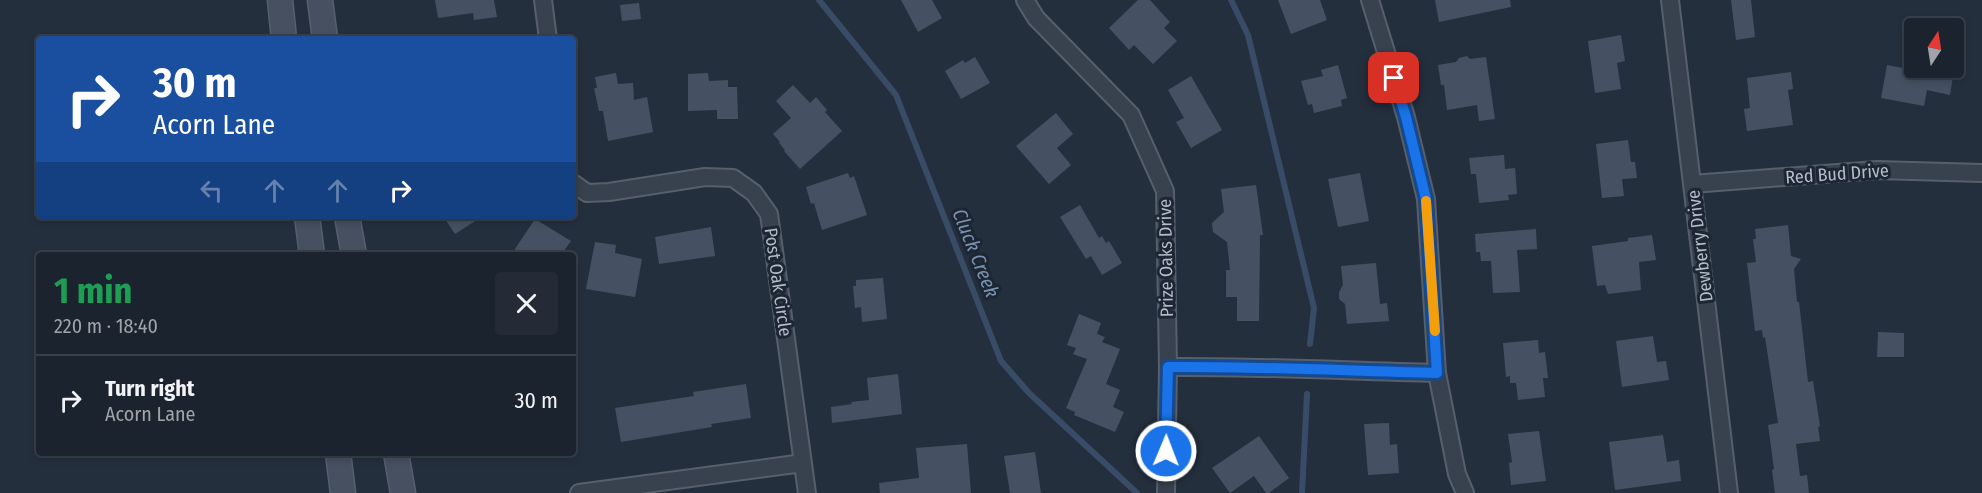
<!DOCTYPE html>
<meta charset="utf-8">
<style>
body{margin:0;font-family:"Fira Sans Condensed",sans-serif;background:#242b36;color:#f1f3f6;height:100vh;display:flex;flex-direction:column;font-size:22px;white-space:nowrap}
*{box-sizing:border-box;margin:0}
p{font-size:20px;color:#a0a4aa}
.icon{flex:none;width:33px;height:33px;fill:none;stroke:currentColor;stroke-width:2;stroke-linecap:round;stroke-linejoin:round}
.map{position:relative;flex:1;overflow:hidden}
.sheet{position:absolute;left:36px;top:252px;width:540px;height:204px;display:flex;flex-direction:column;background:#1b232e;border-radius:6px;box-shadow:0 3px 9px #0003,0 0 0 2px #39404a}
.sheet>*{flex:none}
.banner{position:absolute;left:36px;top:36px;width:540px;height:183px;border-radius:6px;box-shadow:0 3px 9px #0003,0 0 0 2px #39404a;background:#1a4fa0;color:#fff;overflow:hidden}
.needle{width:39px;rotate:12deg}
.controls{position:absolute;left:1904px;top:18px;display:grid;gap:12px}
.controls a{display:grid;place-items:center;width:60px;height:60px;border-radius:6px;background:#1b232e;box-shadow:0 3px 9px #0003,0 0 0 2px #39404a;font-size:30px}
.pin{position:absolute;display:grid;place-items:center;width:51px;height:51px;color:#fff;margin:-26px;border-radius:12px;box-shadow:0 3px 9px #0006}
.me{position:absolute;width:66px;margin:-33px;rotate:1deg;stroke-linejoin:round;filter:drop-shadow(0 0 4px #0008)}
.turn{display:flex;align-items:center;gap:21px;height:126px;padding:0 18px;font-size:27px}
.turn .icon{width:78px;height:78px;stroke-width:2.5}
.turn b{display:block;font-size:42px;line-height:51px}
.lanes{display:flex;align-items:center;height:57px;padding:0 18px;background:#0003;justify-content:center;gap:30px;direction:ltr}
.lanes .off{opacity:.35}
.round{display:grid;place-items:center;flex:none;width:63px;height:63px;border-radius:6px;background:#242b36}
.head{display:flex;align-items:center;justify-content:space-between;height:102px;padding:0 18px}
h1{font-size:36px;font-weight:700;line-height:45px;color:#1e9e55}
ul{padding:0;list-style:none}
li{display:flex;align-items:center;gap:18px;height:90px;padding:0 18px;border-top:2px solid #39404a}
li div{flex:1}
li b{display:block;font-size:22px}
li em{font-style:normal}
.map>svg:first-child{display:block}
</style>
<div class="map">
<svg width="1982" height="493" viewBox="0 0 1982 493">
<rect width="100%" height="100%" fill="#242f3e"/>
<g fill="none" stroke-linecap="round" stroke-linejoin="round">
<path stroke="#394c67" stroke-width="6" d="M 819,0 L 896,95 L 1001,361 L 1029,393 L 1137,493
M 1231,0 L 1248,35 L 1314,308 L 1310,344
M 1302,493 L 1307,394"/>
</g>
<path fill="#455162" d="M 435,0 L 494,0 L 497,17 L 474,20 L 473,13 L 438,18 Z
M 901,0 L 932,0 L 942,18 L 918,32 Z
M 1138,0 L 1150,0 L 1170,22 L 1164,28 L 1177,41 L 1153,64 L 1134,45 L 1129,50 L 1109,28 Z
M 1278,0 L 1320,0 L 1327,20 L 1291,34 Z
M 1435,0 L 1510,0 L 1511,7 L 1439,22 Z
M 1731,0 L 1751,0 L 1755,37 L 1736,40 Z
M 639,3 L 641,19 L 622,21 L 620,5 Z
M 1621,35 L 1625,61 L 1617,63 L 1621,89 L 1595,93 L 1588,41 Z
M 1467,56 L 1470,59 L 1486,57 L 1495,119 L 1479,121 L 1477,105 L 1447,110 L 1444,85 L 1441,85 L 1438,65 L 1456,62 L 1459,58 Z
M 975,57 L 990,83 L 961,99 L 945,71 L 963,60 L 965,63 Z
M 1338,65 L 1347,98 L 1341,100 L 1342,106 L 1314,113 L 1312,104 L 1308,105 L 1301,81 L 1323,76 L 1321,70 Z
M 1887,65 L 1908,69 L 1938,68 L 1954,70 L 1950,95 L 1927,90 L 1924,106 L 1881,98 Z
M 1791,72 L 1793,89 L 1788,90 L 1793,125 L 1747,131 L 1744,109 L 1750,108 L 1747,78 Z
M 616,73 L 618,84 L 633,83 L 634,100 L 647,97 L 653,132 L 608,141 L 603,111 L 599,111 L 594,88 L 597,88 L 595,77 Z
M 708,73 L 709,81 L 728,80 L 728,87 L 737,87 L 738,119 L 717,119 L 717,110 L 688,111 L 688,74 Z
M 1191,76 L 1222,130 L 1191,148 L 1176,122 L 1184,118 L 1168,90 Z
M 793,85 L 810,103 L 816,97 L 827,110 L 825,112 L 842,131 L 800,169 L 784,151 L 785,150 L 779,143 L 780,142 L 773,134 L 791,118 L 776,101 Z
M 1056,113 L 1073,134 L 1057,148 L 1071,165 L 1049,184 L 1016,146 Z
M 1628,140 L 1631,162 L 1635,162 L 1637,178 L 1622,179 L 1624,196 L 1602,198 L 1596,144 Z
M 1504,155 L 1505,169 L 1515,168 L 1517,194 L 1508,195 L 1509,200 L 1479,203 L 1476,174 L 1471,174 L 1469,158 Z
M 848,173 L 850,178 L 854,176 L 867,215 L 822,230 L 814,203 L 811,204 L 806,187 Z
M 1360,173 L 1369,221 L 1338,227 L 1328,179 Z
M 1256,185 L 1263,235 L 1260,235 L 1259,321 L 1237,321 L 1237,297 L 1226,297 L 1226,270 L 1230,270 L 1227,242 L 1213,232 L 1212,223 L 1224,212 L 1221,189 Z
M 1080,205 L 1099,238 L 1102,236 L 1106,243 L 1109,241 L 1122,263 L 1102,275 L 1091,256 L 1086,259 L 1060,217 Z
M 443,216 L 483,216 L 455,234 Z
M 535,219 L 571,241 L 561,255 L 511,255 Z
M 1788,225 L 1791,256 L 1801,259 L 1794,269 L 1797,302 L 1799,302 L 1808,382 L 1813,381 L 1820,426 L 1818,427 L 1820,441 L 1796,444 L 1800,476 L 1807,475 L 1809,493 L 1775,493 L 1772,470 L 1774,469 L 1768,425 L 1778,423 L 1765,337 L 1763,338 L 1762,330 L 1755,331 L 1747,263 L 1756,262 L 1753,239 L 1756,239 L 1755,229 Z
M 711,227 L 715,256 L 659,264 L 655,237 Z
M 1536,229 L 1537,249 L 1517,250 L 1520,292 L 1493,293 L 1491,261 L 1481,261 L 1480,252 L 1476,252 L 1475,234 Z
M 1652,235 L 1656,260 L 1639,262 L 1641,290 L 1608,294 L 1605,285 L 1597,286 L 1592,246 L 1628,241 L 1628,238 Z
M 595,242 L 616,245 L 615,253 L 642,259 L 635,297 L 586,289 Z
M 1376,263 L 1380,304 L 1387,303 L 1389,321 L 1347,324 L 1345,304 L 1339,299 L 1339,292 L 1343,285 L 1341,266 Z
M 883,278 L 887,319 L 862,322 L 861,307 L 855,308 L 853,286 L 856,286 L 856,280 Z
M 1079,314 L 1101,323 L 1097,334 L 1105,337 L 1102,342 L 1120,349 L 1106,384 L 1120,390 L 1113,407 L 1124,412 L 1115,432 L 1074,415 L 1075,412 L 1066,408 L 1087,359 L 1073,354 L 1076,348 L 1067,345 Z
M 1878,332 L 1904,333 L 1904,357 L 1877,357 Z
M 1653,336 L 1657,362 L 1666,361 L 1669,380 L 1622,387 L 1616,341 Z
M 1538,340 L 1539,353 L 1545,352 L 1548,378 L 1543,378 L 1545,397 L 1518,400 L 1516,383 L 1510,383 L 1510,376 L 1506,377 L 1503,343 Z
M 898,374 L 902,414 L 832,423 L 831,407 L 852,404 L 851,402 L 869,400 L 867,378 Z
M 746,384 L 751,418 L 711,424 L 712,427 L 621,442 L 615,408 L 694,396 L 693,392 Z
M 1389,423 L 1390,445 L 1397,444 L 1399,473 L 1368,475 L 1364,424 Z
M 1539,431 L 1546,481 L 1511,485 L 1509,463 L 1512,462 L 1508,434 Z
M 1663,435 L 1667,462 L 1679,460 L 1681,481 L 1615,490 L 1609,442 Z
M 1259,436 L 1289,478 L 1269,493 L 1266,493 L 1254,476 L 1230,493 L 1212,468 Z
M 967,444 L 971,493 L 880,493 L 879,483 L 919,478 L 916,448 Z
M 1035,452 L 1041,493 L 1010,493 L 1004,456 Z"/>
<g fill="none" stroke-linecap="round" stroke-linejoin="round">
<defs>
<path id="street" d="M 543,0 L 548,39
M 1025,0 L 1036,18 L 1131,115 L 1165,191 L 1168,367 L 1166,493
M 1370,0 L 1406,117 L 1426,199 L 1437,373 L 1457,474 L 1465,493
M 1670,0 L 1729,493
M 573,183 L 587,193 L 609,192 L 705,177 L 733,178 L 754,193 L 769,214 L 807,493
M 1692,184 L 1877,170 L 1982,173
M 1168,367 C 1258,366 1347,371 1437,373
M 579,493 L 803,463"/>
<path id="secondary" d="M 280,0 L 284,39
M 320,0 L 325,39
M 307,216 L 312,255
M 347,216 L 354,255
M 338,453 L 343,493
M 396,453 L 403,493"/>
</defs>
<use href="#street" stroke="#565f6c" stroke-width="20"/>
<use href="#secondary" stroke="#565f6c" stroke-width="27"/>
<use href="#street" stroke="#38414e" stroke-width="16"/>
<use href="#secondary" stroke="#465061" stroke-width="24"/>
</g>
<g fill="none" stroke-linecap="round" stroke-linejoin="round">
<defs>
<path id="route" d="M 1166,451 L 1168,367 C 1258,366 1347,371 1437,373 L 1426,199 L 1406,117 L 1394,78"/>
</defs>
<use href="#route" stroke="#114b97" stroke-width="15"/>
<use href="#route" stroke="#1a73e8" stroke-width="10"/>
<path stroke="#f59e0b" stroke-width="10" d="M 1426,201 L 1435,331"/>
</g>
<g text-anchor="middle" stroke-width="6" stroke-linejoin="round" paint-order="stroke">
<g font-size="18" fill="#b4bcc9" stroke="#1d2633">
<text transform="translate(1837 174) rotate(-4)" y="6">Red Bud Drive</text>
<text transform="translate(1700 246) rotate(-97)" y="6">Dewberry Drive</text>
<text transform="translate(1166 258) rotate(-91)" y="6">Prize Oaks Drive</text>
<text transform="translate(778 282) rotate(82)" y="6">Post Oak Circle</text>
</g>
<g font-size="20" font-style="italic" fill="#7c92b1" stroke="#1d2633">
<text transform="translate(976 253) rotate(68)" y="7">Cluck Creek</text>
</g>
</g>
</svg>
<div class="controls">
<a><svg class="needle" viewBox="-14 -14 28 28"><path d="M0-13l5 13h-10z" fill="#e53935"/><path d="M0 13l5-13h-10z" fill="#a0a4aa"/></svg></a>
</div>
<div class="pin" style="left:1394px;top:78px;background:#d93025"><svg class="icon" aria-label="arrive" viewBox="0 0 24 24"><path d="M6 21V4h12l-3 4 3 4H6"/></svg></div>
<svg class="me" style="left:1166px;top:451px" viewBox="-20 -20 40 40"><circle r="17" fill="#1a73e8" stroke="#fff" stroke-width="3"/><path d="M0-11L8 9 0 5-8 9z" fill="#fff"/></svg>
<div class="banner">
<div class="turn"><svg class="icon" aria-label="right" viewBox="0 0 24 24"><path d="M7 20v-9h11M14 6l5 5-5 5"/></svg><div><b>30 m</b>Acorn Lane</div></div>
<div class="lanes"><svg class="icon off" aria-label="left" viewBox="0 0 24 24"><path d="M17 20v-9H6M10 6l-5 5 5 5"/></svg><svg class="icon off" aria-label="ahead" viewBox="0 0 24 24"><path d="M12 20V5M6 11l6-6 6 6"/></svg><svg class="icon off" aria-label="ahead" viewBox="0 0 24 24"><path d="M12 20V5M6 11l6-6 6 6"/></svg><svg class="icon" aria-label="right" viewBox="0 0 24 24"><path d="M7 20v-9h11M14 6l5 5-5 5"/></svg></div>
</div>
<section class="sheet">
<div class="head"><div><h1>1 min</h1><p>220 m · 18:40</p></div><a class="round"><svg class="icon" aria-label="close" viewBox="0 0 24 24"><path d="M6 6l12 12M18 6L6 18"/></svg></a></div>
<ul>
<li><svg class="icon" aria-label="right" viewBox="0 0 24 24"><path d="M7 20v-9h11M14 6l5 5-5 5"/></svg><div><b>Turn right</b><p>Acorn Lane</p></div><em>30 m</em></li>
</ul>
</section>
</div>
